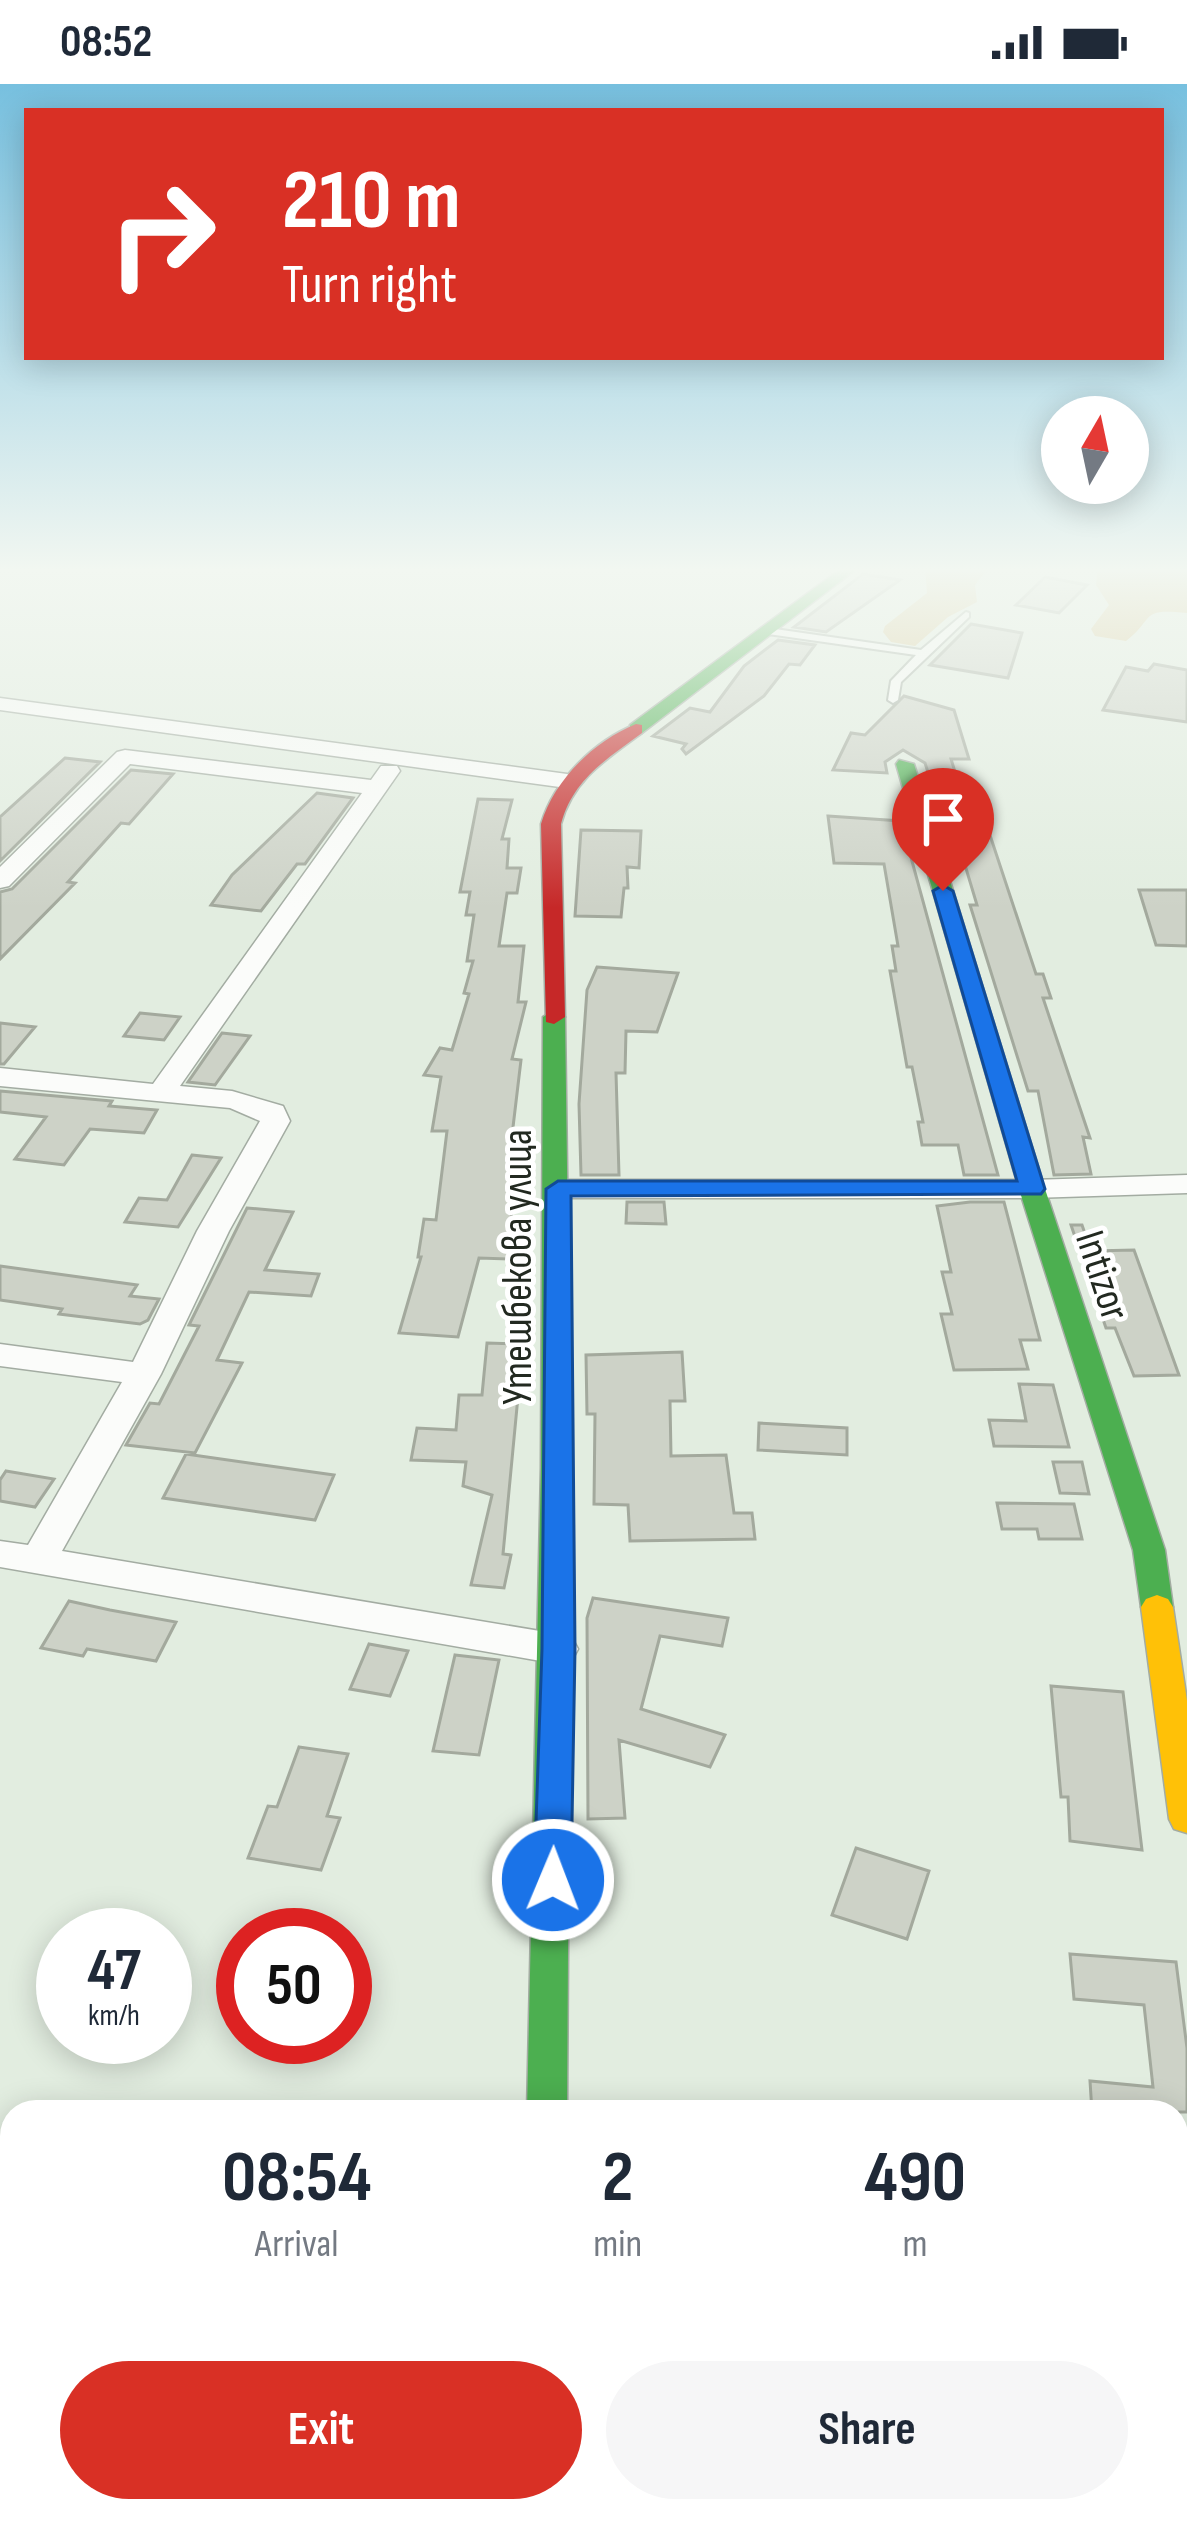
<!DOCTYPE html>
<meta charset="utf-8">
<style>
body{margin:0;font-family:"Sofia Sans Condensed",sans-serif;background:#f6f6f7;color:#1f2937;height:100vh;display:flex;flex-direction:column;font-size:45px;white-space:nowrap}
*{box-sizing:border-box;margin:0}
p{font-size:39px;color:#747a83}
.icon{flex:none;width:66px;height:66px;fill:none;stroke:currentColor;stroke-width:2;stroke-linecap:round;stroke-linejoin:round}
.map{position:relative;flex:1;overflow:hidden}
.panel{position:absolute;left:0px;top:2016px;width:1188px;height:423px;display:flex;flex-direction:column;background:#fff;border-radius:36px 36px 0 0;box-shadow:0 6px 30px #0003}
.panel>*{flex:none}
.guide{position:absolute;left:24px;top:24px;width:1140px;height:252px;border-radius:0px;box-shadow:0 6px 30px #0003;background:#d93025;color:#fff;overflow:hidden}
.needle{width:78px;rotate:9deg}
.fabs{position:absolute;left:1041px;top:312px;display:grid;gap:24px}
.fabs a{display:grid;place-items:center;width:108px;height:108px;border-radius:50%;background:#fff;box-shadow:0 6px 30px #0003;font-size:60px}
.speed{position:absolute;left:36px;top:1824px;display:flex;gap:24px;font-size:60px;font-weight:700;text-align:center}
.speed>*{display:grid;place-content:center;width:156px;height:156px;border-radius:50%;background:#fff;box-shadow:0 6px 30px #0003;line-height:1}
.speed small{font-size:30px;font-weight:400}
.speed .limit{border:18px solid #d22;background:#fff;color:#111}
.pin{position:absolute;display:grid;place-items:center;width:102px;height:102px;color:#fff;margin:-123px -51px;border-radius:50% 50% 50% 0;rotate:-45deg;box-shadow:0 0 12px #0007}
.pin .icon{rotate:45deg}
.me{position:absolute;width:132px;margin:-66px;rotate:1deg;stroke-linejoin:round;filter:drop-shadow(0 0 9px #0008)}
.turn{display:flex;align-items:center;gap:42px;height:252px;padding:0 60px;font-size:54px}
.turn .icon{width:156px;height:156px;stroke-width:2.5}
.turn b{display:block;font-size:84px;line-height:102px}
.eta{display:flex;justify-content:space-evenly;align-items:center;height:204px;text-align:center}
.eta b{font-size:72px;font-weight:700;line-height:84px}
.primary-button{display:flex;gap:24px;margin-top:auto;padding:24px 60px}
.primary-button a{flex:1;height:138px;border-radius:72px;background:#d93025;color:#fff;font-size:48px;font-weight:700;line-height:138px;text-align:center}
.primary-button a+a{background:#f6f6f7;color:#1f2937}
.status{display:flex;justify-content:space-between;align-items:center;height:84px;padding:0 60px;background:#fff;direction:ltr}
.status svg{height:33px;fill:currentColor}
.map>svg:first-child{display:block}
</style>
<div class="status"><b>08:52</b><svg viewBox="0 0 49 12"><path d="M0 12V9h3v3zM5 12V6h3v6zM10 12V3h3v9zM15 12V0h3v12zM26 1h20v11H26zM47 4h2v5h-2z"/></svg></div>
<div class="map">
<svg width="1187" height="2437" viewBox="0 0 1187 2437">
<rect width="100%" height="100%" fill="#e2ede0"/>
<path fill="#d9c691" d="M 925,483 L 989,483 L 975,501 L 977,518 L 948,533 L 915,562 L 891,558 L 883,548 L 885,542 L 927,509 Z
M 1098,483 L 1187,483 L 1187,529 C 1138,524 1156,534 1126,557 L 1095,552 L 1091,545 L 1109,521 L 1096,501 Z"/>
<path fill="#cdd2c7" stroke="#a3a99d" stroke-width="3" d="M 863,490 L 900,496 L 826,548 L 794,543 Z
M 1045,493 L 1087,501 L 1059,529 L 1016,521 Z
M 971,540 L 1022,549 L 1008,594 L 930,581 Z
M 778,556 L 815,561 L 800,581 L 789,580 L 764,612 L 686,670 L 682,665 L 686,660 L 653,652 L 690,624 L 710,628 L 744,582 Z
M 1154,580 L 1187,586 L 1187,638 L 1103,626 L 1126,583 L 1148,587 Z
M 904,612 L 954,626 L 969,675 L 951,675 L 969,733 L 984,733 L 1036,890 L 1043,890 L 1051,914 L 1043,914 L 1090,1054 L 1083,1053 L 1091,1090 L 1054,1091 L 1038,1007 L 1028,1007 L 970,821 L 977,821 L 956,751 L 948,751 L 925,679 L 903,666 L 885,678 L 887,689 L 833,686 L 851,649 L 865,651 Z
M 65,674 L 100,678 L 0,777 L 0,733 Z
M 131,686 L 173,690 L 129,740 L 121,739 L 68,798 L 75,799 L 0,875 L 0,808 L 12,805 Z
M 317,709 L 353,714 L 305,780 L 297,780 L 261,827 L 211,821 L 232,791 Z
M 478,715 L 512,716 L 502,755 L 509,755 L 507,784 L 521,784 L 517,809 L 507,809 L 499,862 L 524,862 L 518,918 L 526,918 L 512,975 L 521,976 L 508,1085 L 515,1085 L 508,1175 L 479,1174 L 458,1253 L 399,1249 L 421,1173 L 418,1173 L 424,1135 L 436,1136 L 447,1047 L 432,1047 L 441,993 L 424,991 L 440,964 L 452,966 L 469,910 L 464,909 L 473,877 L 467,877 L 474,831 L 466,831 L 470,808 L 460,808 Z
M 828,732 L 901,737 L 998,1091 L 964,1091 L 958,1061 L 922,1061 L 918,1038 L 923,1038 L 912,983 L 907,983 L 890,887 L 896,887 L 892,862 L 898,862 L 884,780 L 834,779 Z
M 581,746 L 641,747 L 639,784 L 627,783 L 628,804 L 624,804 L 621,833 L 575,832 Z
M 1139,806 L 1187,806 L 1187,862 L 1156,861 Z
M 597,883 L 678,889 L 657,948 L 626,947 L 625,989 L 616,989 L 619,1091 L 581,1091 L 579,1020 L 587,906 Z
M 140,929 L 180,933 L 164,956 L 124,952 Z
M 0,939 L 35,943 L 4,980 L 0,980 Z
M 222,949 L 250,952 L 215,1001 L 188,998 Z
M 0,1007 L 112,1017 L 109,1022 L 157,1026 L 144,1049 L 90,1045 L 64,1081 L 15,1075 L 46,1033 L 0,1028 Z
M 192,1071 L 221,1074 L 178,1143 L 125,1138 L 139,1114 L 167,1116 Z
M 627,1118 L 664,1118 L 666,1140 L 626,1139 Z
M 970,1118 L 1004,1118 L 1040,1256 L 1020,1256 L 1028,1285 L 954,1286 L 941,1230 L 952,1230 L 942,1188 L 951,1188 L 937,1122 Z
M 247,1124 L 293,1128 L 265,1186 L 319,1190 L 311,1212 L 249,1208 L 217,1276 L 242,1279 L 195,1369 L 126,1361 L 150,1319 L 159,1320 L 199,1242 L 189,1241 Z
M 1071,1141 L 1082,1141 L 1091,1167 L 1134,1166 L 1179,1291 L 1134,1292 L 1115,1244 L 1106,1244 Z
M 0,1182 L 137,1201 L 130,1212 L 159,1215 L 148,1236 L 140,1240 L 59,1230 L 62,1225 L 0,1216 Z
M 487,1259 L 523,1260 L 503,1470 L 511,1471 L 504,1504 L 471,1501 L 492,1411 L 463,1402 L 466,1378 L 411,1376 L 417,1344 L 456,1346 L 459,1311 L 482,1311 Z
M 682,1268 L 685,1317 L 670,1317 L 671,1372 L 726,1371 L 734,1429 L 752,1429 L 755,1455 L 630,1457 L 628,1421 L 594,1420 L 595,1330 L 587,1330 L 586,1271 Z
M 1019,1300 L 1053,1301 L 1069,1363 L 994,1362 L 989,1336 L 1026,1337 Z
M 759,1339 L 847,1344 L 847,1371 L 758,1366 Z
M 186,1370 L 334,1391 L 315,1436 L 163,1414 Z
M 1053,1378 L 1082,1378 L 1089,1410 L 1060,1409 Z
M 6,1387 L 54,1395 L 35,1423 L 0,1417 L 0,1396 Z
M 997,1419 L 1074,1420 L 1082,1455 L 1039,1455 L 1037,1445 L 1002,1445 Z
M 593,1514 L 728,1534 L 722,1562 L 660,1552 L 641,1625 L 725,1651 L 710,1683 L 619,1656 L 625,1734 L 588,1735 L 587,1534 Z
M 69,1517 L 110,1526 L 176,1538 L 156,1577 L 87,1565 L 83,1572 L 41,1564 Z
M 369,1560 L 408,1567 L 390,1612 L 350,1605 Z
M 455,1571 L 499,1576 L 479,1671 L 433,1667 Z
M 1051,1602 L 1123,1608 L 1142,1766 L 1070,1757 L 1068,1713 L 1061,1713 Z
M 299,1663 L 348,1670 L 327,1732 L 340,1734 L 321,1786 L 248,1774 L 268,1722 L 277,1723 Z
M 856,1764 L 929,1787 L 907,1855 L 832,1831 Z
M 1070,1870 L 1176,1878 L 1187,1964 L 1187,2028 L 1092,2028 L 1090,1997 L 1153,2003 L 1144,1921 L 1074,1915 Z"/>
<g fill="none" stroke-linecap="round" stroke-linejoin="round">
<defs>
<path id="lane" d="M 966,528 L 969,529 L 969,533 L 901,598 L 898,616 L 893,619 L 888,616 L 891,597 L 916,571 L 768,550 L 763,547 L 768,544 L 921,566 Z"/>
<path id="street" d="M 0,614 L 567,690 L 578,697 L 567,704 L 0,626 Z
M 125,666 L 371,696 L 381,682 L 397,682 L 400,687 L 180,1002 L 232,1007 L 283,1022 L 290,1037 L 229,1147 L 161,1290 L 62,1467 L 558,1550 L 572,1554 L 578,1565 L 572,1576 L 558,1580 L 0,1483 L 0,1457 L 28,1461 L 122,1298 L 0,1282 L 0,1260 L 133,1278 L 197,1147 L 260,1037 L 230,1024 L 0,1002 L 0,984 L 153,1000 L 362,709 L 130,680 L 9,802 L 0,804 L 0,783 L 117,668 Z
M 1187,1091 L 1187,1109 L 1032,1114 L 558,1114 L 543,1105 L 558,1096 L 1032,1096 Z"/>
<path id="fast" d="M 843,483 L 859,483 L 642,649 L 630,649 L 630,641 Z
M 899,676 L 914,680 L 1045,1105 L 1165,1466 L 1173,1523 L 1168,1531 L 1157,1535 L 1146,1531 L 1141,1523 L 1133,1466 L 1019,1105 L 896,680 Z
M 554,926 L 565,933 L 571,1384 L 567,2028 L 527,2028 L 541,1384 L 543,933 Z
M 514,2427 L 560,2427 L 560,2437 L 514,2437 Z"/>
<path id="slow" d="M 1157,1511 L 1168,1515 L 1173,1523 L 1187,1617 L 1187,1749 L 1174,1745 L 1169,1735 L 1141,1523 L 1146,1515 Z"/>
<path id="jam" d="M 636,640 L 642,641 L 642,649 C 607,675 573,695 561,740 L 565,933 L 554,940 L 546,938 L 541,740 C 554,696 594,657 636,640 Z"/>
</defs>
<use href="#lane" stroke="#a3aca2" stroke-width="4"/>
<use href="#street" stroke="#a3aca2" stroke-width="3"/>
<use href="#fast" stroke="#a3aca2" stroke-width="3"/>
<use href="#slow" stroke="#a3aca2" stroke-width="3"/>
<use href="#jam" stroke="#a3aca2" stroke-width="3"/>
<use href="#lane" fill="#fbfcfa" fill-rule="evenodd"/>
<use href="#street" fill="#fbfcfa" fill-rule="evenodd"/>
<use href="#fast" fill="#4caf50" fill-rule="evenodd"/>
<use href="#slow" fill="#ffc107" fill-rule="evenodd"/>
<use href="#jam" fill="#c62828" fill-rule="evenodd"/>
</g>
<linearGradient id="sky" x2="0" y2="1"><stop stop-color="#77c0df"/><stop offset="0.59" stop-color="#f2f7f1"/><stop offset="1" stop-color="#f2f7f1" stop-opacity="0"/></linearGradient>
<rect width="1187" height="824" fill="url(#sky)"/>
<path fill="#1a73e8" stroke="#114b97" stroke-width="3" d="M 943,801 L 953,807 L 1045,1105 L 1041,1110 L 571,1112 L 575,1565 L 571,1796 L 566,1807 L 553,1812 L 540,1807 L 534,1796 L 542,1565 L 546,1105 L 558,1097 L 1017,1097 L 933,807 Z"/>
<g text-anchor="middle" stroke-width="10" stroke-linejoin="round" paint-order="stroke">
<g font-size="42" fill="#222920" stroke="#fff">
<text transform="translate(516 1183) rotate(-90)" y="15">Утешбекова улица</text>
<text transform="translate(1104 1191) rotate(72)" y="15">Intizor</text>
</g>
</g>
</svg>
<div class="fabs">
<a><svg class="needle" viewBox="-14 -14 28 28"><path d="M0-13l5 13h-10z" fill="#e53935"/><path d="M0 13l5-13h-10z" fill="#747a83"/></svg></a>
</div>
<div class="speed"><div>47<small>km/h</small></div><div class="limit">50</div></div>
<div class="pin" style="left:943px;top:807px;background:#d93025"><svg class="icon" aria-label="arrive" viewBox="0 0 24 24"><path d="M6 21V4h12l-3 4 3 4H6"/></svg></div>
<svg class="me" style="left:553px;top:1796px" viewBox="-20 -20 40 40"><circle r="17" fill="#1a73e8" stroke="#fff" stroke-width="3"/><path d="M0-11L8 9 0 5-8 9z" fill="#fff"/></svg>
<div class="guide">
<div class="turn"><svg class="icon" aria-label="right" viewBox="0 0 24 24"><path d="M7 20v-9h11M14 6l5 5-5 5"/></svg><div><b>210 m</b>Turn right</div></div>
</div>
<section class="panel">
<div class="eta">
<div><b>08:54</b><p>Arrival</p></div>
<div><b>2</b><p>min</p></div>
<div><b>490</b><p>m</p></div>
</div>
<div class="primary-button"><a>Exit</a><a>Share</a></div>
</section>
</div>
